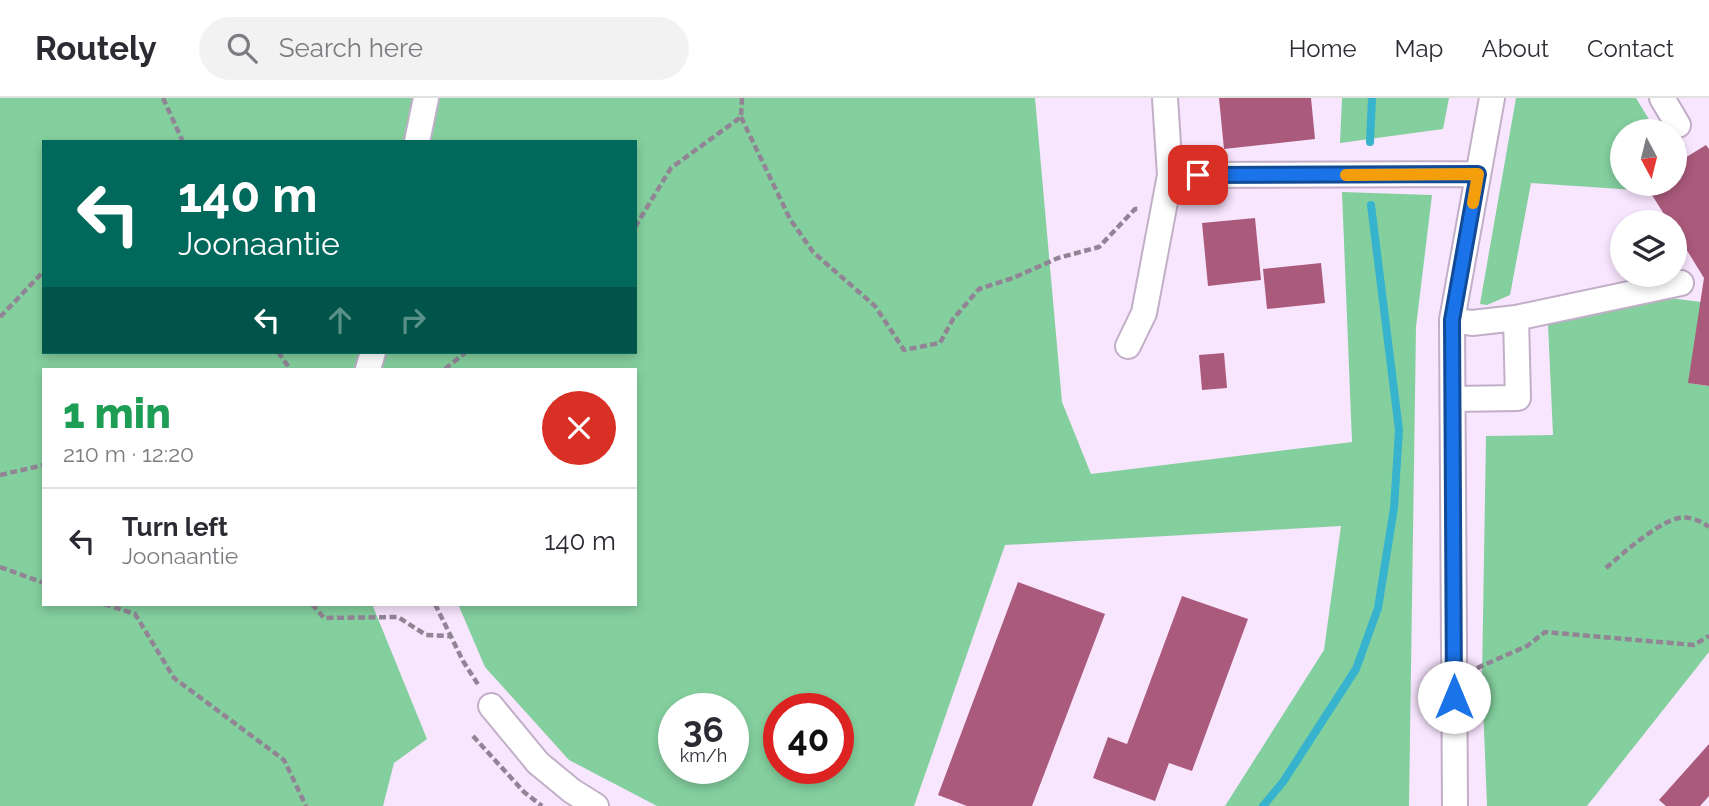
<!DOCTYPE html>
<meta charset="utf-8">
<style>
body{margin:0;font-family:Raleway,sans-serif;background:#f2f2f3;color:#2b2b33;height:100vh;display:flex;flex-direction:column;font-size:26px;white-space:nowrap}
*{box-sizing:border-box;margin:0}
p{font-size:23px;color:#7c7c81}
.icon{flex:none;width:38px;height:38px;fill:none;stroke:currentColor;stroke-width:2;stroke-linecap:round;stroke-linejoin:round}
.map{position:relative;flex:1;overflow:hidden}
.panel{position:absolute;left:42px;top:270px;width:595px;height:238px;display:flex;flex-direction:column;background:#fff;border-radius:0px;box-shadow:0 4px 10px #0003}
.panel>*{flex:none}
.top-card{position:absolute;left:42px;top:42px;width:595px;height:214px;border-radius:0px;box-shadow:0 4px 10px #0003;background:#00695c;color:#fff;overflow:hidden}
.needle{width:46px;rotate:173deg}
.buttons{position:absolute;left:1610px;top:21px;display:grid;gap:14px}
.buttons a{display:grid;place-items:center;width:77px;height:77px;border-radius:50%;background:#fff;box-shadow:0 4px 10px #0003;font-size:35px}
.speed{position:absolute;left:658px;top:595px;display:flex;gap:14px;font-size:35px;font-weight:700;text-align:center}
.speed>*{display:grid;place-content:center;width:91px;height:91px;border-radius:50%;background:#fff;box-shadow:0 4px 10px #0003;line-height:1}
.speed small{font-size:18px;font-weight:400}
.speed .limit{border:10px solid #d22;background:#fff;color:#111}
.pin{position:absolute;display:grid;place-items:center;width:60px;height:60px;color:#fff;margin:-30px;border-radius:14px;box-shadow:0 4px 10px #0006}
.me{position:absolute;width:77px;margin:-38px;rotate:0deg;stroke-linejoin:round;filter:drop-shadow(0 0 5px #0008)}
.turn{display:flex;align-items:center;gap:24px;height:147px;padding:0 21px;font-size:32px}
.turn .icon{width:91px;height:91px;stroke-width:2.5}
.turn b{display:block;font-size:49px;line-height:60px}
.lanes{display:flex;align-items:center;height:66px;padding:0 21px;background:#0003;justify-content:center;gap:35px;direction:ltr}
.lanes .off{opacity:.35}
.round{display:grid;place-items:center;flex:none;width:74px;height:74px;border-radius:37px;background:#f2f2f3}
.headline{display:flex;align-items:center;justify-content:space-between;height:119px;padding:0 21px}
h1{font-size:42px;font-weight:800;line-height:52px;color:#1e9e55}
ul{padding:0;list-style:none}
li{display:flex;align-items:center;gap:21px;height:105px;padding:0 21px;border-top:2px solid #e1e1e2}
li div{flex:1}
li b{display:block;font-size:26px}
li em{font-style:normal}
header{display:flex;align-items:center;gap:42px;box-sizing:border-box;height:98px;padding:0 35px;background:#fff;border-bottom:2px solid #e1e1e2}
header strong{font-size:33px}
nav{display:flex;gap:38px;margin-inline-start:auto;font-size:24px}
.search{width:490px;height:63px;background:#f2f2f3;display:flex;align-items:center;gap:18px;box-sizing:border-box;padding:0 24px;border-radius:38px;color:#7c7c81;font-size:26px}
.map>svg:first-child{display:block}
</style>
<header>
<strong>Routely</strong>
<div class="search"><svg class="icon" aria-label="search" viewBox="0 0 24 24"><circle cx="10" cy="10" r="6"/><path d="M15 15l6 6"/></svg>Search here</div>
<nav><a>Home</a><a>Map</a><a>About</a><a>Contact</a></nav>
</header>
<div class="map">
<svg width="1709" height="708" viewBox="0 0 1709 708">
<rect width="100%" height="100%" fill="#f8e5fe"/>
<path fill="#84cf9e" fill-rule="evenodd" d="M 0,0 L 1035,0 L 1062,304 L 1091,376 L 1352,344 L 1342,94 L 1432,97 L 1416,229 L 1409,708 L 1225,708 L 1324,552 L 1341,428 L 1005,447 L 914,708 L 657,708 L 569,662 L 485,569 L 458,506 L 635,506 L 635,271 L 44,271 L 44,506 L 372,506 L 427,641 L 394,665 L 383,708 L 0,708 ZM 44,44 L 635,44 L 635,254 L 44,254 ZM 674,611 L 733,611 L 733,670 L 674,670 ZM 779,611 L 838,611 L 838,670 L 779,670 Z
M 1342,0 L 1449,0 L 1443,31 L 1340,45 Z
M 1516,0 L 1636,0 L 1656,33 L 1622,33 L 1622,86 L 1643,86 L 1635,92 L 1531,85 L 1510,197 L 1487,207 L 1480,206 Z
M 1670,200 L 1701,204 L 1689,285 L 1709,288 L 1709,554 L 1587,708 L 1487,708 L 1482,581 L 1486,338 L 1553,337 L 1548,226 Z"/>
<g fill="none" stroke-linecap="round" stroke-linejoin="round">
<path stroke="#38b3cd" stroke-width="8" d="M 1370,44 L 1372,0
M 1263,708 L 1283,684 L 1356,571 L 1378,510 L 1394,410 L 1399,332 L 1371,107"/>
</g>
<path fill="#aa5a7b" d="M 1219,0 L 1311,0 L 1315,41 L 1224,51 Z
M 1706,47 L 1709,51 L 1709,288 L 1688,285 L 1704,180 L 1675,133 L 1675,124 L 1669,124 L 1645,86 L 1675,86 L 1675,66 Z
M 1255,120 L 1261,182 L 1208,188 L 1202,125 Z
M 1321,165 L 1325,205 L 1267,211 L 1263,171 Z
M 1224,255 L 1227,290 L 1202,292 L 1199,257 Z
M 1018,484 L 1105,516 L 1032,708 L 967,708 L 938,697 Z
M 1182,498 L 1248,521 L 1192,673 L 1169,665 L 1155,703 L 1093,680 L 1108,639 L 1127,646 Z
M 1709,646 L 1709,698 L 1700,708 L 1666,708 L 1659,702 Z"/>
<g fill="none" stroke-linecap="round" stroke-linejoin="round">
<defs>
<path id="minor" d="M 1165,0 L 1170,77 L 1477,76
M 1662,0 L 1678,27
M 417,44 L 426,0
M 1452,222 L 1472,225 L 1516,220 L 1681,185
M 1128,248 L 1144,215 L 1170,77
M 368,271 L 373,254
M 1453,301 L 1518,300 L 1516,220
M 491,608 L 538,665 L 572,693 L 596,708
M 1455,708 L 1452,222 L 1492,0"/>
</defs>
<use href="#minor" stroke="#c1afc7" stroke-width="28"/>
<path stroke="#918495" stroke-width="4.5" stroke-dasharray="7 3.5" stroke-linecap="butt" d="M 163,0 L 183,44
M 741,19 L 790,121 L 813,154 L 875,208 L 904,252 L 940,245 L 953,221 L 979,191 L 1013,180 L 1058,160 L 1099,149 L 1135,111 L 1140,111
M 635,129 L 671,70 L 741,19 L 742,0
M 0,219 L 44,173
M 278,254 L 290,271
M 445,271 L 466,254
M 0,377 L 44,367
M 0,469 L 44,485
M 1606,470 C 1622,456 1658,424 1679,420 C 1690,418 1701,423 1709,429
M 104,506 L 135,516 L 174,580 L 284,662 L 306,708
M 312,506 L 324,520 L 398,519 L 426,537 L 450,538
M 435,506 L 463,563 L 479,588
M 1477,570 L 1527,548 L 1545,534 L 1694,547 L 1709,538
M 473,638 L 524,694 L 542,708"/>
<use href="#minor" stroke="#fff" stroke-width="24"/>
</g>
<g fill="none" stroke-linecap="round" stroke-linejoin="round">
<defs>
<path id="route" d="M 1198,77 L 1478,76 L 1452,222 L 1454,599"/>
</defs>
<use href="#route" stroke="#114b97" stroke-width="18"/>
<use href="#route" stroke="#1a73e8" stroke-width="12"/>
<path stroke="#f59e0b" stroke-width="12" d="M 1346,77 L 1478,76 L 1473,105"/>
</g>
</svg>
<div class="buttons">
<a><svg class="needle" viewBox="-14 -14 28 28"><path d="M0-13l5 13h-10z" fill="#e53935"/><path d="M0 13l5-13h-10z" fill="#7c7c81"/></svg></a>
<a><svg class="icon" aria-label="layers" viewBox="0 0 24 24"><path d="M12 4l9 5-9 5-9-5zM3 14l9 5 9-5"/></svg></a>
</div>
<div class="speed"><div>36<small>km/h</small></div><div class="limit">40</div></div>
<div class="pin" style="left:1198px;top:77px;background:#d93025"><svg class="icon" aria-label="arrive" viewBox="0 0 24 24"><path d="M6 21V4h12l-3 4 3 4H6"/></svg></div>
<svg class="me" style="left:1454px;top:599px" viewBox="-20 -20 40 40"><circle r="19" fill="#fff"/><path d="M0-13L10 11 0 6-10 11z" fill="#1a73e8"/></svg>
<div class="top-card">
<div class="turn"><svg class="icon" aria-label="left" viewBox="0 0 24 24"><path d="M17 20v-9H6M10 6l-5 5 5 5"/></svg><div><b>140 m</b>Joonaantie</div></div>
<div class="lanes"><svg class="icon" aria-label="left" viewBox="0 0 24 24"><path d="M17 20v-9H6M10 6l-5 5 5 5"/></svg><svg class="icon off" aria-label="ahead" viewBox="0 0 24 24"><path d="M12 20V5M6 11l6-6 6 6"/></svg><svg class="icon off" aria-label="right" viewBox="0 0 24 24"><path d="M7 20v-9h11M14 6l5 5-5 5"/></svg></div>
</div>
<section class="panel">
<div class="headline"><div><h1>1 min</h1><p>210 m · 12:20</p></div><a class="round" style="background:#d93025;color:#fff"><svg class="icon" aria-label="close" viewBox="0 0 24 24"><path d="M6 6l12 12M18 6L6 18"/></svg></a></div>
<ul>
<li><svg class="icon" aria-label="left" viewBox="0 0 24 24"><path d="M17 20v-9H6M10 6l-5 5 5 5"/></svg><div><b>Turn left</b><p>Joonaantie</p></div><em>140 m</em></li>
</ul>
</section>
</div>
